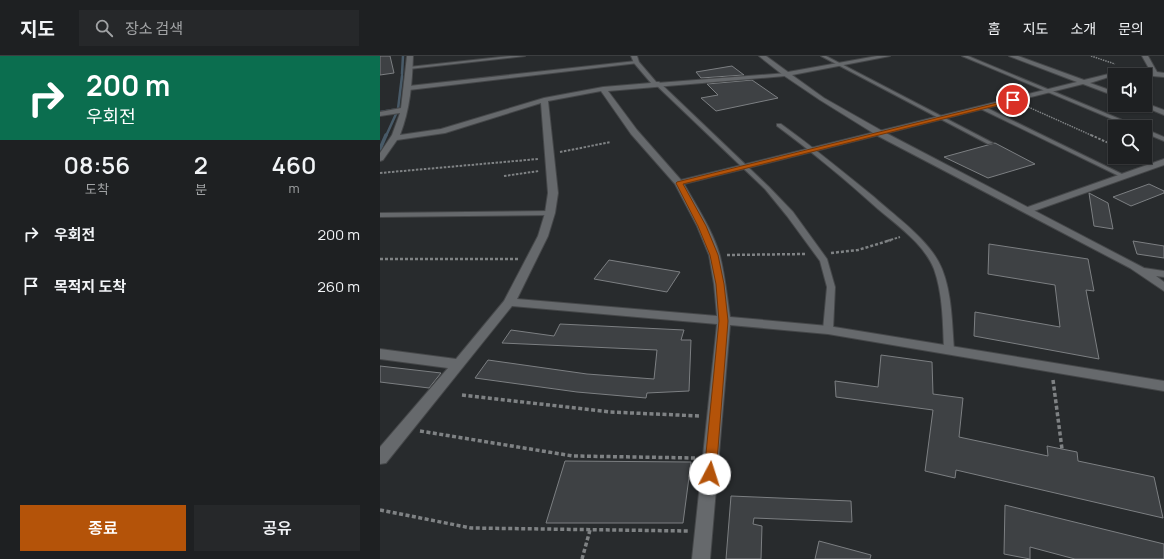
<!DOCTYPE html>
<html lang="ko">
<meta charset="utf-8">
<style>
body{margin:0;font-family:Manrope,"Noto Sans KR",sans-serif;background:#26282a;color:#f1f3f6;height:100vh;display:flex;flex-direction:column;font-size:15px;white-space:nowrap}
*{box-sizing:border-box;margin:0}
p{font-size:13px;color:#a1a3a5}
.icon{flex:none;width:22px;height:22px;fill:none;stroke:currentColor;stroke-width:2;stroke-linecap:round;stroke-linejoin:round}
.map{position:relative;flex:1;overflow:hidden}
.details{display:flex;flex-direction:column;background:#1e2022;width:380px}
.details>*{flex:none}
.banner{background:#0b6e4f;color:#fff;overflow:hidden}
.controls{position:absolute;left:728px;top:12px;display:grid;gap:8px}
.controls a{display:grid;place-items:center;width:44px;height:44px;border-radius:0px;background:#1e2022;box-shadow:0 1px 3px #0004,0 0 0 1px #3c3e40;font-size:20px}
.pin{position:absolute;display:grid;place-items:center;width:34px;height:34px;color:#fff;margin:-17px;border:2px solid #fff;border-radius:50%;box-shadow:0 1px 4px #0007}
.me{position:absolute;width:44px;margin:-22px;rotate:5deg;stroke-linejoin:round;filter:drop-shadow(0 0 3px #0008)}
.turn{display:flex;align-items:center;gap:14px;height:84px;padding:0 20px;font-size:18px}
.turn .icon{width:52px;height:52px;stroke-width:2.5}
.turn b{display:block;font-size:28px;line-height:34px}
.eta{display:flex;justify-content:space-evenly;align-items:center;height:68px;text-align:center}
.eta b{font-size:24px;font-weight:600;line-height:28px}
.primary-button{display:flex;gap:8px;margin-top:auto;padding:8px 20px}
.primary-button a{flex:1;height:46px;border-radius:0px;background:#b45309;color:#fff;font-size:16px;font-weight:600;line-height:46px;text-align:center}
.primary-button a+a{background:#26282a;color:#f1f3f6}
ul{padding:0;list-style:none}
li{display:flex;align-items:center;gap:12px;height:52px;padding:0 20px}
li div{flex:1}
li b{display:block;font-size:15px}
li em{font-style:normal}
header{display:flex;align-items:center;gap:24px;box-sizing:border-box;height:56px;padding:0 20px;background:#1e2022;border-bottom:1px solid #3c3e40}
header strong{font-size:19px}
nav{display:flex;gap:22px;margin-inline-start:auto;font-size:14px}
.search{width:280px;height:36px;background:#26282a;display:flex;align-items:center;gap:10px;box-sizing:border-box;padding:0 14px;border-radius:0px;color:#a1a3a5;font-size:15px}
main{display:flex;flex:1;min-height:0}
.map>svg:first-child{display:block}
</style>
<header>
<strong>지도</strong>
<div class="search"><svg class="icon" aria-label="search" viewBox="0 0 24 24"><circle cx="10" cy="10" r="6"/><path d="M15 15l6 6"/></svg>장소 검색</div>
<nav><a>홈</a><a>지도</a><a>소개</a><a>문의</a></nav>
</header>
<main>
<section class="details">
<div class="banner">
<div class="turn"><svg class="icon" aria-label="right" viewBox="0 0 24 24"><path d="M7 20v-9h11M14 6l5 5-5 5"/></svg><div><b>200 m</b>우회전</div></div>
</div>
<div class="eta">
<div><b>08:56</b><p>도착</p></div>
<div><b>2</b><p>분</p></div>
<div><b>460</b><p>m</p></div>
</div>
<ul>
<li><svg class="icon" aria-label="right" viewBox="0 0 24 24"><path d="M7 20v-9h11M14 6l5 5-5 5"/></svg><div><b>우회전</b></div><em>200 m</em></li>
<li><svg class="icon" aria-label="arrive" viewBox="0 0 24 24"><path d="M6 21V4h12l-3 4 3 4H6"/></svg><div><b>목적지 도착</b></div><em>260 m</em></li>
</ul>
<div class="primary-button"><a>종료</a><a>공유</a></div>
</section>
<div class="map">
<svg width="784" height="503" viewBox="0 0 784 503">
<rect width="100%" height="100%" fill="#282b2d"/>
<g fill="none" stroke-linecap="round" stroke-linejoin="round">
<path stroke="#485a68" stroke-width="2.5" d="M 22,18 L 23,0
M 0,56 L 18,53 L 22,20
M 6,80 L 16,58"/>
<path stroke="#485a68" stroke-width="3.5" d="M 0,93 L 6,79"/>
</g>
<path fill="#3e4144" stroke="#7c7f82" d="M 0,0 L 10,0 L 14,17 L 0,19 Z
M 352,10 L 364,19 L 321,22 L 316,16 Z
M 372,24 L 398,42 L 336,55 L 321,42 L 338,39 L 327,28 Z
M 615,87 L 655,108 L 608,122 L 564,101 Z
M 769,128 L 784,135 L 784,137 L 751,150 L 733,141 Z
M 709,137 L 728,147 L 733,173 L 714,170 Z
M 753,185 L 784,190 L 784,202 L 757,198 Z
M 609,188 L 708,203 L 714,235 L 706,234 L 719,303 L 594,280 L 595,256 L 680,271 L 675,229 L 608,218 Z
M 229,204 L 300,216 L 287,236 L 214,223 Z
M 180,268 L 304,274 L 301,284 L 311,284 L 309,335 L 267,337 L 266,342 L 197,336 L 95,322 L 108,304 L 207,318 L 274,323 L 277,294 L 122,287 L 131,274 L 174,280 Z
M 501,299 L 552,306 L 553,338 L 583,342 L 579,381 L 668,400 L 667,390 L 697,396 L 698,405 L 774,421 L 783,462 L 576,414 L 575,422 L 545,415 L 553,354 L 456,341 L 455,325 L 498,331 Z
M 0,310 L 61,317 L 49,332 L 0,326 Z
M 185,405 L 311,406 L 303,467 L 166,467 Z
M 351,440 L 471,445 L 472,466 L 374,462 L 373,468 L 382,470 L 381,503 L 346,503 Z
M 625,449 L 784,488 L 784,503 L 695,503 L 650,491 L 650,503 L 624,498 Z
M 439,485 L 491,499 L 490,503 L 435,503 Z"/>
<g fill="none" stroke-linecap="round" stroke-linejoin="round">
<defs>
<path id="lane" d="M 130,0 L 145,0 L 29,13 L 27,12 L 29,11 Z
M 441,0 L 446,0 L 613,87 L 608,88 Z
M 582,0 L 588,0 L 759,71 L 751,71 Z
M 256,5 L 258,7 L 29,34 L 26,32 L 29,30 Z
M 275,26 L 279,26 L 389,131 L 413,156 L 447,203 L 455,231 L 453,274 L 451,276 L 445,276 L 443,274 L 447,231 L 440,205 L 407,160 L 385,133 L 275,28 Z
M 601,51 L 605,51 L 746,120 L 743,122 L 741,121 L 601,53 Z
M 397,68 L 401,68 C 433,91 463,116 494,141 C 516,161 551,185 562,213 C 572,238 572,268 574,294 L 572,296 L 566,296 L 564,294 C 563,268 563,238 554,213 C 544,188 518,170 498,153 C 466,124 432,96 397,70 Z
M 765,73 L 784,81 L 784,85 L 765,77 Z
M 170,155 L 174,157 L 173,159 L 0,161 L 0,157 Z"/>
<path id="street" d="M 27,0 L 33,0 C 32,28 30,53 20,79 L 61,73 L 164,42 L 223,31 L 271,27 L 254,7 L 251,0 L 257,0 L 259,6 L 277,27 L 407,17 L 407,19 L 405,20 L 228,35 L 257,74 L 301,124 L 697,26 L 629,0 L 638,0 L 704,24 L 741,15 L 771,16 L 762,0 L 768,0 L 777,16 L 784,17 L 784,21 L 750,18 L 735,19 L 710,27 L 735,36 L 735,40 L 703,28 L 304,128 C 317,151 333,175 340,200 C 345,220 347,241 350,261 L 448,270 L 784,325 L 784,335 L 448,278 L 350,269 L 330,503 L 312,503 L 337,268 L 132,250 L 6,407 L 0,408 L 0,391 L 68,312 L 0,303 L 0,293 L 76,303 L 124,245 L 158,180 L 165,157 L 168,137 L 161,47 L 65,77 L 17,84 L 3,104 L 0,105 L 0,97 L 12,79 L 20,57 L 0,60 L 0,56 L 21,52 ZM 221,35 L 251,78 L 295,128 L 317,170 L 329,199 L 334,228 L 337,260 L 137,243 L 168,180 L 175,157 L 178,137 L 168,45 Z
M 765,47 L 784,54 L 784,59 L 760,49 L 765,49 Z
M 784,103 L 784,109 L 651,156 L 645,156 L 643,154 L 645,152 Z"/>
<path id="secondary" d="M 379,0 L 386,0 L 408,16 L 497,0 L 510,0 L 412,19 L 444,42 L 504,76 L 764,212 L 784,215 L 784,221 L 776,220 L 784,226 L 784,235 L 750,212 L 498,80 L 440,44 L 403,19 Z"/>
</defs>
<use href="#lane" stroke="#454749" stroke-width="2"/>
<use href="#street" stroke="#454749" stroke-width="2"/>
<use href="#secondary" stroke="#454749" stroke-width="2"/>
<path stroke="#7f8284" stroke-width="1.5" stroke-dasharray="1.5 1" stroke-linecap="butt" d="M 711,0 L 735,8
M 646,50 L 713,80"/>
<path stroke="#7f8284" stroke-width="2" stroke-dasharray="2.5 1.5" stroke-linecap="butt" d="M 711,79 L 735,90
M 180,96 L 231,86
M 0,117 L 158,103
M 124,120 L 159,115
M 507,185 L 520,181"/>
<path stroke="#7f8284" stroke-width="2.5" stroke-dasharray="3 2" stroke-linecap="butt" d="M 451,197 L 478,194 L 511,184
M 347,199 L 426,198
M 0,203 L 138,203"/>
<path stroke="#7f8284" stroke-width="3.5" stroke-dasharray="4 2.5" stroke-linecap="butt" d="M 673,324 L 682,393
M 82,339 L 230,356 L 320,360
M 40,375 L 193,400 L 315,402
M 0,454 L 91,472 L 308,475
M 202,503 L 210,474"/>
<use href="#lane" fill="#66696c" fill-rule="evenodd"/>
<use href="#street" fill="#66696c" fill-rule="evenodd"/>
<use href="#secondary" fill="#66696c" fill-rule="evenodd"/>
</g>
<path fill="#b45309" stroke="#753606" d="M 633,43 L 635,45 L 303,128 L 326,170 L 338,199 L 344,228 L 348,265 L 336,418 L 334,421 L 330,423 L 326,421 L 324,418 L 339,265 L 336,228 L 330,199 L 318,170 L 296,127 L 297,126 Z"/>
</svg>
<div class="controls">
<a><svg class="icon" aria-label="sound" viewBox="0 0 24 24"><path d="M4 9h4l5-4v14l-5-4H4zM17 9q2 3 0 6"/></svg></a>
<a><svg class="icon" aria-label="search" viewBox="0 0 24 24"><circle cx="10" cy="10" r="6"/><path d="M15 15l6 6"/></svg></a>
</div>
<div class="pin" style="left:633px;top:44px;background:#d93025"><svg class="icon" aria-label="arrive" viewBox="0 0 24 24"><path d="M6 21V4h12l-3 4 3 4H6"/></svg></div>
<svg class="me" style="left:330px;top:418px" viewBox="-20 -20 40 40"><circle r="19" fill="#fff"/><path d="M0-13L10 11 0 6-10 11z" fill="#b45309"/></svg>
</div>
</main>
